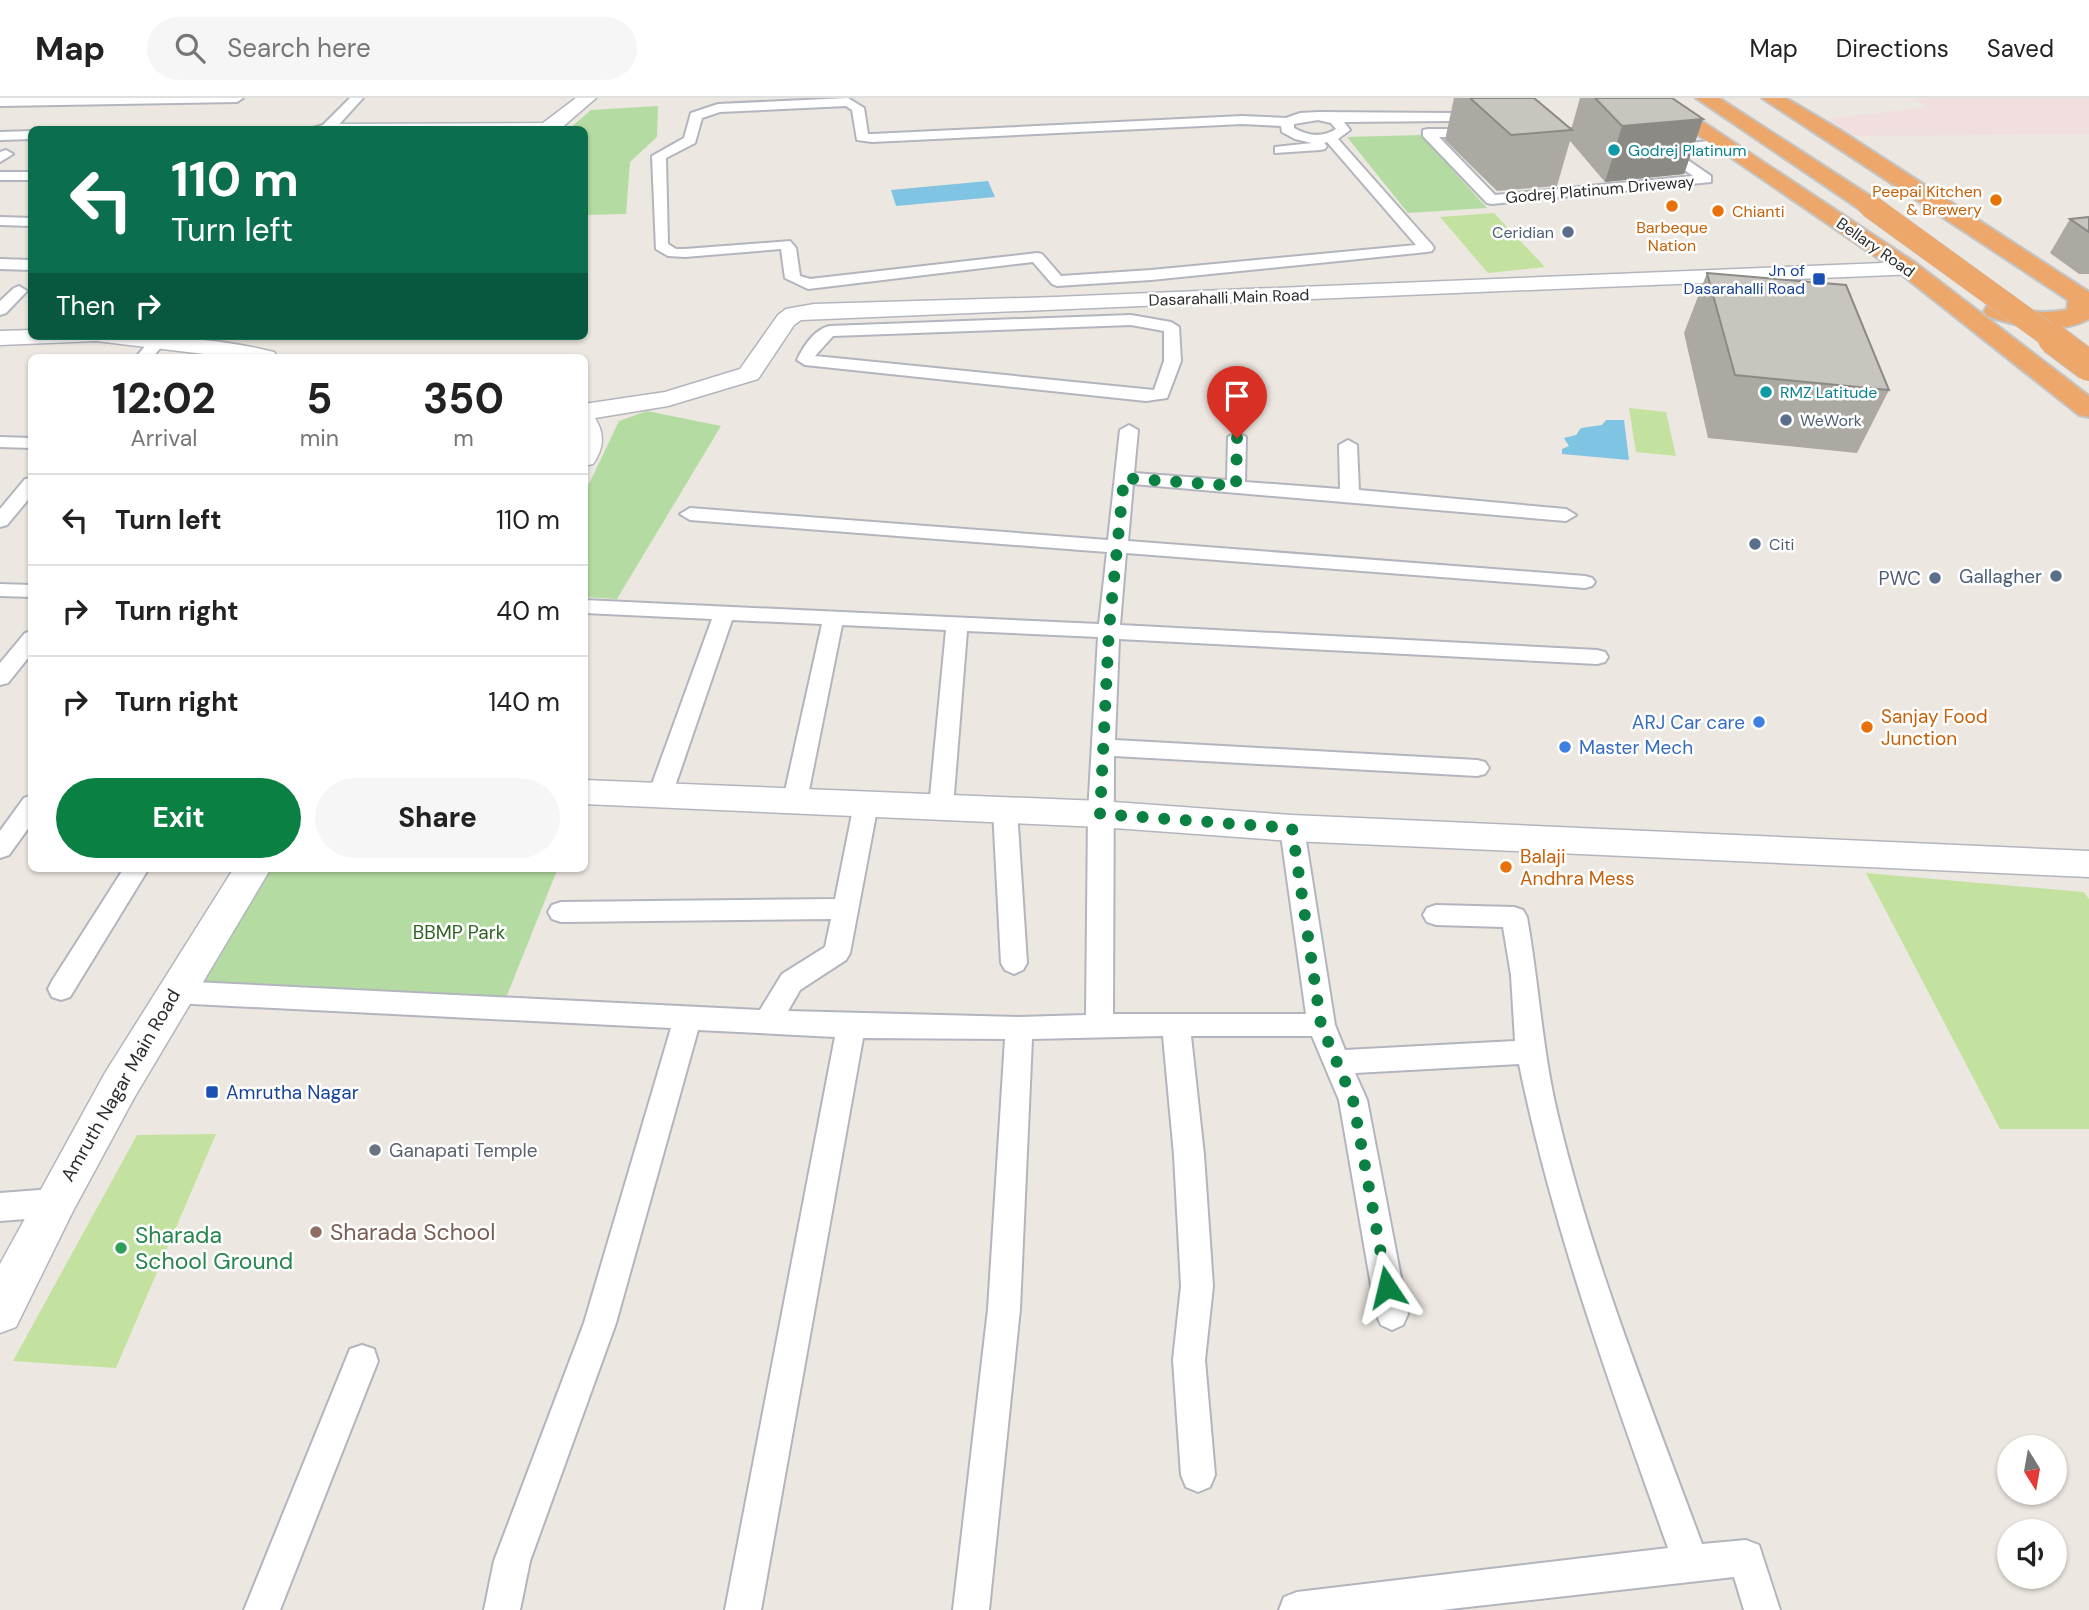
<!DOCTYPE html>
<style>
body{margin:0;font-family:"DM Sans",sans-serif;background:#f6f6f6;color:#222;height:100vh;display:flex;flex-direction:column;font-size:26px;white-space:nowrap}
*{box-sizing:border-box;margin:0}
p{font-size:23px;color:#767676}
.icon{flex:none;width:38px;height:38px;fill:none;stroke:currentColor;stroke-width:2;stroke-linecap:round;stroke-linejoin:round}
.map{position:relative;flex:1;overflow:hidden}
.sheet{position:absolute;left:28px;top:256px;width:560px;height:518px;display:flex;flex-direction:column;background:#fff;border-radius:10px;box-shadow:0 2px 5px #0004}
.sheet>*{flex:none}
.banner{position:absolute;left:28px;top:28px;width:560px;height:214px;border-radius:10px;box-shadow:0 2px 5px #0004;background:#0b6e4f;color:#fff;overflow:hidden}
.needle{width:46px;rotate:169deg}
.fabs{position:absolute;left:1997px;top:1337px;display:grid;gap:14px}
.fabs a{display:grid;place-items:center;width:70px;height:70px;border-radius:50%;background:#fff;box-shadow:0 2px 5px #0004;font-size:35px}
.pin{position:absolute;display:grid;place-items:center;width:60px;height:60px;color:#fff;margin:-72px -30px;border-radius:50% 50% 50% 0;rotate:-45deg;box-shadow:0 0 7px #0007}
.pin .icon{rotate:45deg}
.me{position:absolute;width:77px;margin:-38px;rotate:350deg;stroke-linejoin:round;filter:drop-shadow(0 0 5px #0008)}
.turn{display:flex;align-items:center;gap:24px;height:147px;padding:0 28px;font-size:32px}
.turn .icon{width:91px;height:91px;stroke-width:2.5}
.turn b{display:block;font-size:49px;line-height:60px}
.then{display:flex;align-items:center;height:66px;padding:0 28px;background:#0003;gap:14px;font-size:26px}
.eta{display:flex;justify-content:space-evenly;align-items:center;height:119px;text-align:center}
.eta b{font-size:42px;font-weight:700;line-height:49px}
.primary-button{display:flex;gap:14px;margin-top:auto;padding:14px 28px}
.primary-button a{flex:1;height:80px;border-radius:42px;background:#0b8043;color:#fff;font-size:28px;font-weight:700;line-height:80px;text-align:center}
.primary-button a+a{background:#f6f6f6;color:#222}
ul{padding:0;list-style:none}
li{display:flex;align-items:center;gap:21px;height:91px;padding:0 28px;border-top:2px solid #e0e0e0}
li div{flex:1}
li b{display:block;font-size:26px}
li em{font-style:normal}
header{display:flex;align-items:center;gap:42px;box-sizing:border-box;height:98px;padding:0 35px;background:#fff;border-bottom:2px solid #e0e0e0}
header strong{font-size:33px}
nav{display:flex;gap:38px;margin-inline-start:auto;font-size:24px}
.search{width:490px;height:63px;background:#f6f6f6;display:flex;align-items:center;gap:18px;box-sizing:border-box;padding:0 24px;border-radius:38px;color:#767676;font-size:26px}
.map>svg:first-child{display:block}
</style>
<header>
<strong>Map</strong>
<div class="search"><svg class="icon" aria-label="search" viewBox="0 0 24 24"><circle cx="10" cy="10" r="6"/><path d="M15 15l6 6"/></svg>Search here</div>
<nav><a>Map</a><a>Directions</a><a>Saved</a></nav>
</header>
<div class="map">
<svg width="2089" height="1512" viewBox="0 0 2089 1512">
<rect width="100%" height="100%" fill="#ece7e0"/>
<path fill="#f1dedf" d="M 1916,0 L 2089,0 L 2089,36 L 1855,38 L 1828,21 L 1927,9 Z"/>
<path fill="#b4dca2" d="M 658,8 L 657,39 L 630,64 L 626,116 L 585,117 L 584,32 L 569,31 L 591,12 Z
M 1421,37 L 1487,110 L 1408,115 L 1347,39 Z
M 647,313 L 721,328 L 617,501 L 585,499 L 585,391 L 590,384 L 619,323 Z
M 269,770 L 558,770 L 506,900 L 202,885 Z"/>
<path fill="#c4e29f" d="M 1494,115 L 1545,169 L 1488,175 L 1440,119 Z
M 1629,310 L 1666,314 L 1676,358 L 1636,354 Z
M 1866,775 L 2084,794 L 2089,801 L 2089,1031 L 2000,1031 Z
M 216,1036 L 116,1270 L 13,1263 L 137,1037 Z"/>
<path fill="#7fc4e2" d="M 988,83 L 995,99 L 896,108 L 891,92 Z
M 1606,322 L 1624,322 L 1629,362 L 1562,356 L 1562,351 L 1569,348 L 1564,340 L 1576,337 L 1581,330 L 1602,327 Z"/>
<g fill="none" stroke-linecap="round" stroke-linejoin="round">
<defs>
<path id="street" d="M 0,0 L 243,0 L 237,4 L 0,8 Z
M 350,0 L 363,0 L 334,32 L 306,32 L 323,27 Z
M 848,0 L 864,10 L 868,36 L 872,36 L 1242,18 L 1286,20 L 1300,15 L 1318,14 L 1452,15 L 1458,19 L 1452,23 L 1344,24 L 1350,32 L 1338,41 L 1432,147 L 1434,150 L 1432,153 L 1427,154 L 1151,182 L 1057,188 L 1052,186 L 1033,164 L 808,191 L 785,180 L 781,151 L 685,159 L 668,158 L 656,151 L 652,58 L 684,40 L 691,15 L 718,6 ZM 846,8 L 852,12 L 857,42 L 872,44 L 1242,26 L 1281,28 L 1282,34 L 1295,41 L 1312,45 L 1275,49 L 1275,55 L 1320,52 L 1325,51 L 1327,48 L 1324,45 L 1327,44 L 1416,147 L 1151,172 L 1061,178 L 1042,156 L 1037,155 L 810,181 L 800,178 L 796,150 L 790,143 L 685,151 L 676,151 L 668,146 L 666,60 L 695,45 L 702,20 L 720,14 ZM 1318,22 L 1331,25 L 1336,31 C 1322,40 1308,38 1294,30 L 1294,26 Z
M 1428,31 L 1640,31 L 1666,47 L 1722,42 L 1729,46 L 1722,50 L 1676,54 L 1711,78 L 1711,84 L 1492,106 L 1487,105 L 1423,38 L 1423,32 ZM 1439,39 L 1637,39 L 1693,78 L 1495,97 Z
M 32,33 L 32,41 L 0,42 L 0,34 Z
M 6,52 L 13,56 L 0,64 L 0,54 Z
M 0,74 L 32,74 L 32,82 L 0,82 Z
M 0,119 L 32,120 L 32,128 L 0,127 Z
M 0,161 L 32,162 L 32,172 L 0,171 Z
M 19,188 L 27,193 L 6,215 L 0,217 L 0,203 L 14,190 Z
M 1131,217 L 1171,224 L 1179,229 L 1181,263 L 1167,300 L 1146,303 L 805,267 L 797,262 C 803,249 814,232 829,228 ZM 1131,227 L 1164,233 L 1164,263 L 1154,292 L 815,258 L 833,238 Z
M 157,239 L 165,244 L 153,259 L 136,259 L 151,241 Z
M 1129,327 L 1138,332 L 1134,375 L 1227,382 L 1228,339 L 1237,334 L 1246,339 L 1245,384 L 1340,391 L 1339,347 L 1348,342 L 1357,347 L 1359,392 L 1566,411 L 1576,417 L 1566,423 L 1133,386 L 1128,443 L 1585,478 L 1592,480 L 1595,484 L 1592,488 L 1585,490 L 1126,455 L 1120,527 L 1597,552 L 1605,554 L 1608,559 L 1605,564 L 1597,566 L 1119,541 L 1115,642 L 1477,662 L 1485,664 L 1489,670 L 1485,676 L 1477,678 L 1114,658 L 1113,916 L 1306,916 L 1280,730 L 1283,724 L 1292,721 L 1301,724 L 1304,730 L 1335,927 L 1345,952 L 1515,943 L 1511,877 L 1503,829 L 1436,827 L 1427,824 L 1423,817 L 1427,810 L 1436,807 L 1514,809 L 1523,812 L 1527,819 C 1539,886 1542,952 1558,1018 C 1593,1165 1650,1305 1702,1446 L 1746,1442 L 1759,1447 L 1780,1512 L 1744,1512 L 1734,1479 L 1441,1512 L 1279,1512 L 1284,1499 L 1297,1494 L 1668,1450 C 1611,1290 1553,1132 1519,966 L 1355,975 L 1367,1002 L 1408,1216 L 1403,1227 L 1392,1232 L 1381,1227 L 1376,1216 L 1339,1002 L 1312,938 L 1191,938 L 1204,1057 L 1213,1188 L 1205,1262 L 1215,1377 L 1210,1389 L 1198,1394 L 1186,1389 L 1181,1377 L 1173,1262 L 1181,1188 L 1174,1057 L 1163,938 L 1032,941 L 1020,1211 L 989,1512 L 953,1512 L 988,1211 L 1005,941 L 863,940 L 761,1512 L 725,1512 L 835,939 L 698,932 L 616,1225 L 530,1463 L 520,1512 L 484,1512 L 494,1463 L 584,1225 L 671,930 L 173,905 L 164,902 L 160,894 L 164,886 L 173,883 L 760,912 L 782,876 L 825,849 L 831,821 L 561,824 L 552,821 L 548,814 L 552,807 L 561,804 L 835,801 L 854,706 L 858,700 L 866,697 L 874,700 L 878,706 L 850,855 L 846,862 L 800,892 L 788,913 L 1019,919 L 1086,917 L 1088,716 L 1098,539 L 967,533 L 953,709 L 949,715 L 941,718 L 933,715 L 929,709 L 946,532 L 842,527 L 807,702 L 803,708 L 795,711 L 787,708 L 783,702 L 822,526 L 732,522 L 672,697 L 668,703 L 660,706 L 652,703 L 648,697 L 712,521 L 584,515 L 584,502 L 1099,526 L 1107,454 L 690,422 L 680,416 L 690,410 L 1108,442 L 1120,332 Z
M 0,339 L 32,340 L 32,350 L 0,349 Z
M 32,380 L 32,397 L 7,427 L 0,429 L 0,411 L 25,381 Z
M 0,486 L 32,487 L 32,499 L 0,498 Z
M 32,533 L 32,555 L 8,585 L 0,587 L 0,565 L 25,535 Z
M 32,697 L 32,725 L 9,757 L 0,760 L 0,733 L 24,700 Z
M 1005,703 L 1013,706 L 1017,712 L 1027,865 L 1023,872 L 1014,876 L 1005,872 L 1001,865 L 993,712 L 997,706 Z
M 124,770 L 149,770 L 70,899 L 61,902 L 52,899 L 48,891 L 52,883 Z
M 52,1091 L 63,1095 L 67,1105 L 63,1115 L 52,1119 L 0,1123 L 0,1095 Z
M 362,1247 L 374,1251 L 378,1263 L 280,1512 L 244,1512 L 350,1251 Z"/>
<path id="secondary" d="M 576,0 L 596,0 L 559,32 L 317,32 L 326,26 L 543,25 Z
M 1909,164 L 1917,166 L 1920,171 L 1917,176 L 801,222 L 794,227 L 758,281 L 668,308 L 595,320 C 605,336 604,350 593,366 L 584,368 L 584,306 L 665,294 L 740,271 L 778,217 L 786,211 L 814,206 L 1055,199 Z
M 32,232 L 32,238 C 113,238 195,234 274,254 L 278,259 L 229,259 L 96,243 L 0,247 L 0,233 Z
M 584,682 L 1100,703 L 1292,717 L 2089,753 L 2089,779 L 1292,743 L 1100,729 L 584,706 Z
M 234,770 L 271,770 L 134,1000 L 73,1113 L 16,1229 L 0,1235 L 0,1166 L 105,975 Z"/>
<path id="highway" d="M 1644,0 L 1667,0 L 1917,166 L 2089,298 L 2089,319 L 2079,317 L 1901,176 Z
M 1696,0 L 1719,0 L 1878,103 L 1881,108 L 1878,113 L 1862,113 Z
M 1762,0 L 1786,0 L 1840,32 L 2089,194 L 2089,221 C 2059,237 2018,229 1987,218 L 1984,213 L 1987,208 C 2001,204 2013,211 2027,213 C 2040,215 2054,214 2067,212 L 2068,202 Z"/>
</defs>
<use href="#street" stroke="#b3b5be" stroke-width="4"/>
<use href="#secondary" stroke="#b3b5be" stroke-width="3"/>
<use href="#highway" stroke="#c4c4c4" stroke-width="4"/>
<use href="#street" fill="#fff" fill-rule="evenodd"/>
<use href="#secondary" fill="#fff" fill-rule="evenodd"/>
<use href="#highway" fill="#eda76a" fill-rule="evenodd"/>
<defs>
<path id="highway-bridge-far1" d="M 1870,108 L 2055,242"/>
<path id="highway-bridge" d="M 2053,241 L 2089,268"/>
</defs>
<use href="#highway-bridge-far1" stroke="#c4c4c4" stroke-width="24" stroke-linecap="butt"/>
<use href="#highway-bridge" stroke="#c4c4c4" stroke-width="32" stroke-linecap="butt"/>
<use href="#highway-bridge-far1" stroke="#eda76a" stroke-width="23"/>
<use href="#highway-bridge" stroke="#eda76a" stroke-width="30"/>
</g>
<path fill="#aca9a3" d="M 1454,0 L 1534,0 L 1571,32 L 1580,0 L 1672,0 L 1703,21 L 1684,76 L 1605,84 L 1570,43 L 1557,88 L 1497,93 L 1445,42 Z
M 2089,119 L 2089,176 L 2079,176 L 2050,155 L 2070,121 Z
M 1707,175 L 1889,292 L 1857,355 L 1708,340 L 1684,235 Z"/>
<path fill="#8c8a85" d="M 1703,21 L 1684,76 L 1605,84 L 1622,28 Z"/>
<path fill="#c8c5be" stroke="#8c8a85" stroke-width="2" d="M 1470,0 L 1534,0 L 1572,32 L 1511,37 Z
M 1595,0 L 1672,0 L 1703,21 L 1622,28 Z
M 2089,119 L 2089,134 L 2070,121 Z
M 1707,175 L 1846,187 L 1889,292 L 1735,277 Z"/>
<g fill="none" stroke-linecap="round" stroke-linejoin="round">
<path stroke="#0b8043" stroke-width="12" stroke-dasharray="0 21.6" d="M 1237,340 L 1236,388 L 1124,380 L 1109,531 L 1100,716 L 1292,730 L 1321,927 L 1353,1002 L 1387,1189"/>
</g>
<g fill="#0f9aa8" stroke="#fff" stroke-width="2.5">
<circle cx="1614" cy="52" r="7"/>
<circle cx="1766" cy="294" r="7"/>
</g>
<g fill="#e8710a" stroke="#fff" stroke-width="2.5">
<circle cx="1996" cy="102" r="7"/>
<circle cx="1672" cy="108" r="7"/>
<circle cx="1718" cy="113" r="7"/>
<circle cx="1867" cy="629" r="7"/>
<circle cx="1506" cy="769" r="7"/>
</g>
<g fill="#5c6f8a" stroke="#fff" stroke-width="2.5">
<circle cx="1568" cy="134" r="7"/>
<circle cx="1786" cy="322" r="7"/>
<circle cx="1755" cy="446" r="7"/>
<circle cx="2056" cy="478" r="7"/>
<circle cx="1935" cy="480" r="7"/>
</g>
<g fill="#1a4fb4" stroke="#fff" stroke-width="2.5">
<rect x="1812" y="174" width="14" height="14" rx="3.5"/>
<rect x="205" y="987" width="14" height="14" rx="3.5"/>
</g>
<g fill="#3f7fe0" stroke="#fff" stroke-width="2.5">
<circle cx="1759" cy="624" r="7"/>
<circle cx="1565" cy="649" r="7"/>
</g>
<circle fill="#6b7280" stroke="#fff" stroke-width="2.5" cx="375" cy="1052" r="7"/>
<circle fill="#8d6e63" stroke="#fff" stroke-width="2.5" cx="316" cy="1134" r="7"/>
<circle fill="#2e9e5b" stroke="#fff" stroke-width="2.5" cx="121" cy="1150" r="7"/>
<g text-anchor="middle" stroke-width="5" stroke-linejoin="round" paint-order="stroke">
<g font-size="16" fill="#0d838f" stroke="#fff" text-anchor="start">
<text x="1628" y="58">Godrej Platinum</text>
<text x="1780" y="300">RMZ Latitude</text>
</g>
<g font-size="16" fill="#2c2c2c" stroke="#fff">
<text transform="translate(1600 91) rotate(-5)" y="6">Godrej Platinum Driveway</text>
<text transform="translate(1876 149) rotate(35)" y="6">Bellary Road</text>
<text transform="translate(1229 199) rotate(-2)" y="6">Dasarahalli Main Road</text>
</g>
<g font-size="16" fill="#c56008" stroke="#fff" text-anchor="end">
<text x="1982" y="99">Peepai Kitchen<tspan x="1982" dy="18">&amp; Brewery</tspan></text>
<text x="1732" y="119" text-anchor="start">Chianti</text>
<text x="1672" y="135" text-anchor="middle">Barbeque<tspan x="1672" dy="18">Nation</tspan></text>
</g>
<g font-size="16" fill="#4e5e75" stroke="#fff" text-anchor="start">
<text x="1554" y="140" text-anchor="end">Ceridian</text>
<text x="1800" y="328">WeWork</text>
<text x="1769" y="452">Citi</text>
</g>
<g font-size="16" fill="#164399" stroke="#fff" text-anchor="end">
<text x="1805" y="178">Jn of<tspan x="1805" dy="18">Dasarahalli Road</tspan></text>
</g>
<g font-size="19" fill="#4e5e75" stroke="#fff" text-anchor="end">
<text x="2042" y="485">Gallagher</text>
<text x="1921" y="487">PWC</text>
</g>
<g font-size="19" fill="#c56008" stroke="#fff" text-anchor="start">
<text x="1881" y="625">Sanjay Food<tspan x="1881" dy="22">Junction</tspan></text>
<text x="1520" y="765">Balaji<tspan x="1520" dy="22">Andhra Mess</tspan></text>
</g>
<g font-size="19" fill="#366cbe" stroke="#fff" text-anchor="end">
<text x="1745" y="631">ARJ Car care</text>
<text x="1579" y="656" text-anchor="start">Master Mech</text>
</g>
<g font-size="19" fill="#2e6223" stroke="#fff">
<text x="459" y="841">BBMP Park</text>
</g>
<g font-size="19" fill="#2c2c2c" stroke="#fff">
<text transform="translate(120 987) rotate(-60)" y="7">Amruth Nagar Main Road</text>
</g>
<g font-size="19" fill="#164399" stroke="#fff" text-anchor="start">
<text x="226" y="1001">Amrutha Nagar</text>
</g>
<g font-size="19" fill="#5b616d" stroke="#fff" text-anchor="start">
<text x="389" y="1059">Ganapati Temple</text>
</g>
<g font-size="23" fill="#785e54" stroke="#fff" text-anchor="start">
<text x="330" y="1142">Sharada School</text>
</g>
<g font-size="23" fill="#27864d" stroke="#fff" text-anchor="start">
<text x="135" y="1145">Sharada<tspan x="135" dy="26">School Ground</tspan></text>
</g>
</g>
</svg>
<div class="fabs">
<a><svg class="needle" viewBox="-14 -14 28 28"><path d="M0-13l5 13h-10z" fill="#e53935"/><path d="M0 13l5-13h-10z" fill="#767676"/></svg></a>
<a><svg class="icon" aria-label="sound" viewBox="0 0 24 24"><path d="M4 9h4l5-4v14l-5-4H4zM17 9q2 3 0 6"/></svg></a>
</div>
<div class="pin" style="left:1237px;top:340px;background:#d93025"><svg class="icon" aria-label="arrive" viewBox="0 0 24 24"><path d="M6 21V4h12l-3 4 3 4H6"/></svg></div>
<svg class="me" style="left:1387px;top:1189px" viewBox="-20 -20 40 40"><path d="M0-17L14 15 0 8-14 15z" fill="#0b8043" stroke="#fff" stroke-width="4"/></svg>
<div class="banner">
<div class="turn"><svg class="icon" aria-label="left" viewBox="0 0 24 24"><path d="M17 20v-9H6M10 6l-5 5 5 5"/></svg><div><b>110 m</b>Turn left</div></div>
<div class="then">Then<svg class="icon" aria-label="right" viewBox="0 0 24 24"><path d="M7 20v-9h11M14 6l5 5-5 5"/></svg></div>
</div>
<section class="sheet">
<div class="eta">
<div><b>12:02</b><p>Arrival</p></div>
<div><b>5</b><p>min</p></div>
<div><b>350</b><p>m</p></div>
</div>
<ul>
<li><svg class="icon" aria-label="left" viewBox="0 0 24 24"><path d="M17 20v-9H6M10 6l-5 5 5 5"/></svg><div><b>Turn left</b></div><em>110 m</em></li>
<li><svg class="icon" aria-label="right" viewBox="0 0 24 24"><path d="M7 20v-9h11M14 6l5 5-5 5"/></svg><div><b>Turn right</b></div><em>40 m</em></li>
<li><svg class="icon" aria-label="right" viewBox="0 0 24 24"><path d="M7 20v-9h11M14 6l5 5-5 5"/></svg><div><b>Turn right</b></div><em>140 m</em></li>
</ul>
<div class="primary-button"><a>Exit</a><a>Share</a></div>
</section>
</div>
